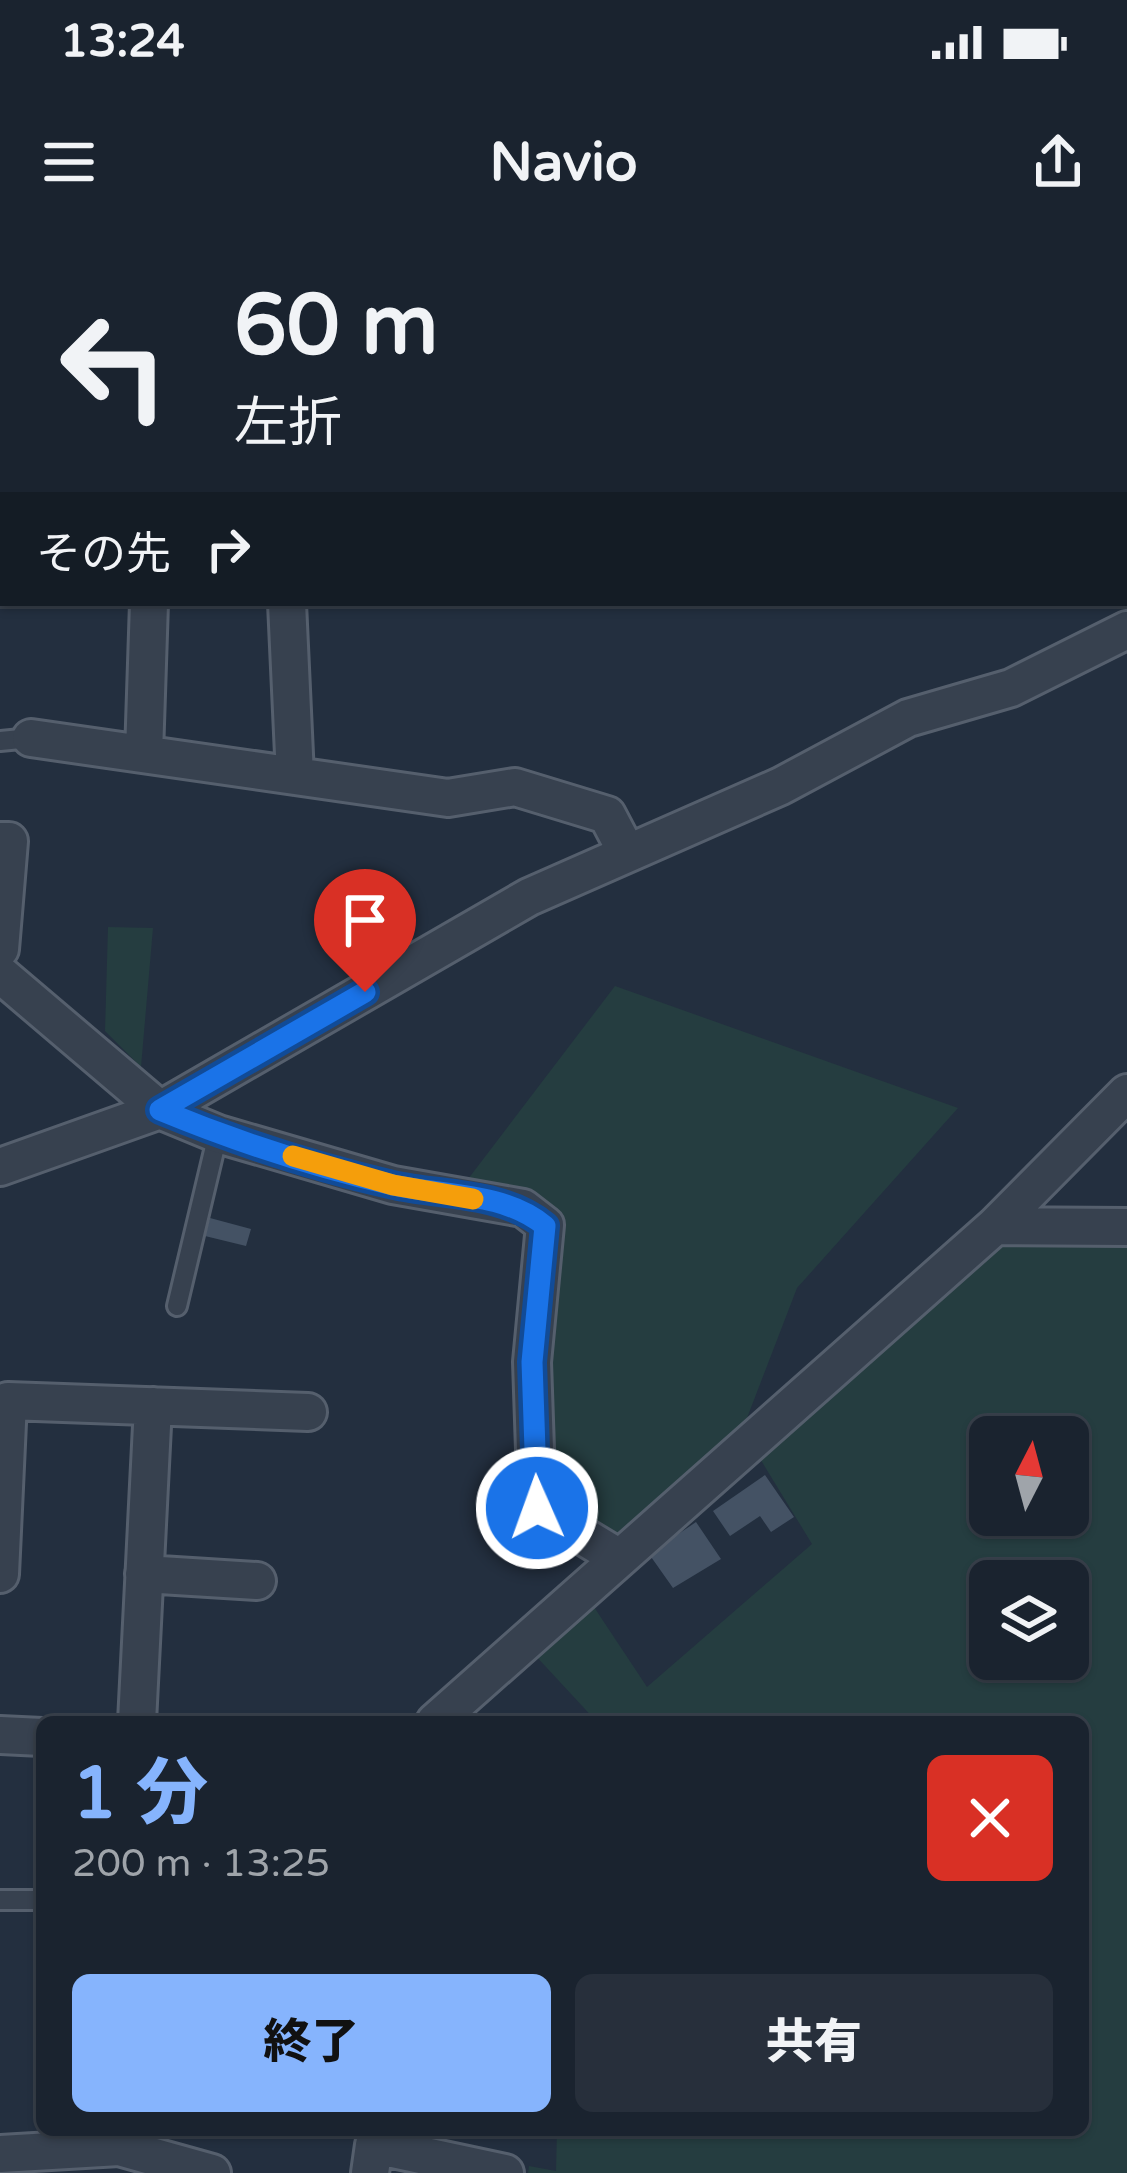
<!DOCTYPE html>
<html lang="ja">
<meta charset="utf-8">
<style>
body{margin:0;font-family:"Varela Round","Noto Sans JP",sans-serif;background:#272f3b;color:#f1f3f6;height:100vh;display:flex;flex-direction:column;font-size:45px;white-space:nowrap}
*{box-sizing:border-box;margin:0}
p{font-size:39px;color:#9fa4aa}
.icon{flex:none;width:66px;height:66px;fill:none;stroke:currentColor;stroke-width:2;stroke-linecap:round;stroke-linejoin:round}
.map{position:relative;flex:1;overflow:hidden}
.drawer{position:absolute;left:36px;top:1476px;width:1053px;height:420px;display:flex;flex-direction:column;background:#1a232f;border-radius:18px;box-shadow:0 3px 9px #0004,0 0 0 3px #38404b}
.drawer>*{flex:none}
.banner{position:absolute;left:0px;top:0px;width:1128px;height:366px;box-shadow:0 3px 9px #0004,0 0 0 3px #38404b;background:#1a232f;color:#f1f3f6;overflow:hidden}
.needle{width:78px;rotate:6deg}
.controls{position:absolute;left:969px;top:1176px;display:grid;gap:24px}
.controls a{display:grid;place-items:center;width:120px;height:120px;border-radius:18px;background:#1a232f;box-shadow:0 3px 9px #0004,0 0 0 3px #38404b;font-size:60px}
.pin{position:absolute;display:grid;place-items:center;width:102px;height:102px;color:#fff;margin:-123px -51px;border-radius:50% 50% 50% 0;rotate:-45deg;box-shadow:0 0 12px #0007}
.pin .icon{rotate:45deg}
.me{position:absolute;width:132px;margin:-66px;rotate:358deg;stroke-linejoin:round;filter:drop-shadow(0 0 9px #0008)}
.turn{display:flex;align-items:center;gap:42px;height:252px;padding:0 36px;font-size:54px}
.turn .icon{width:156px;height:156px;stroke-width:2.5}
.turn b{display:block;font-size:84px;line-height:102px}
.then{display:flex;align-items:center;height:114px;padding:0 36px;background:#0003;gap:24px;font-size:45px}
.round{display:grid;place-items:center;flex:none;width:126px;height:126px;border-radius:18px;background:#272f3b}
.summary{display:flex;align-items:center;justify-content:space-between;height:204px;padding:0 36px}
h1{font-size:72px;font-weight:800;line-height:90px;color:#86b4fd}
.cta{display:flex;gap:24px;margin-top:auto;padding:24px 36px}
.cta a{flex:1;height:138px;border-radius:18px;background:#86b4fd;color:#111;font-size:48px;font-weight:800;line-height:138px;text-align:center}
.cta a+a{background:#272f3b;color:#f1f3f6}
.status{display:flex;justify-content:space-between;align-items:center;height:84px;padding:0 60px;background:#1a232f;direction:ltr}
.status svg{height:33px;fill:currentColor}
header{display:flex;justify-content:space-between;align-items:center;height:156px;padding:0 36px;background:#1a232f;font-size:54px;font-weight:800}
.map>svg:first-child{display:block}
</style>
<div class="status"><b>13:24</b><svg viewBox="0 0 49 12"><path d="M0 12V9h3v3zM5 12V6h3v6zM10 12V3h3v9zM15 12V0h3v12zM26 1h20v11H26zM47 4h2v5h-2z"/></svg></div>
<header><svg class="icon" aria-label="menu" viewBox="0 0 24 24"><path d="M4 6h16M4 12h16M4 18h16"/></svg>Navio<svg class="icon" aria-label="share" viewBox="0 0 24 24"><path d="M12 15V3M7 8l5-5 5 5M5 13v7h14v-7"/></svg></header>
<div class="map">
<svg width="1127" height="1933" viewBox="0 0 1127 1933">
<rect width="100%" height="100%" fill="#232f3f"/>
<path fill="#253d40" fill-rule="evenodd" d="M 108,687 L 153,688 L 141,827 L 105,791 Z
M 615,746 L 958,868 L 797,1048 L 742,1191 L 613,1302 L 553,1258 L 549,1121 L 561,981 L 532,951 L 465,943 Z
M 1127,999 L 1127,1933 L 528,1933 L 529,1926 L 556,1931 L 557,1890 L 1083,1890 L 1083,1482 L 597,1482 L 534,1414 L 590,1361 L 647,1447 L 812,1304 L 759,1217 L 1000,1000 ZM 990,1197 L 1068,1197 L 1068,1275 L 990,1275 ZM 990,1341 L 1068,1341 L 1068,1419 L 990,1419 Z"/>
<path fill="#445264" d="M 210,978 L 251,989 L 246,1006 L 205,996 Z
M 765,1235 L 794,1277 L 771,1292 L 760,1276 L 730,1296 L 713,1271 Z
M 696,1282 L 721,1319 L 673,1348 L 649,1314 Z
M 34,1775 L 42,1775 L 42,1823 L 33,1823 Z"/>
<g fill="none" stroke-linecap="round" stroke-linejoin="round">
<defs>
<path id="service" d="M 0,501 L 31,498
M 177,1066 L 218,894
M 0,1660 L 42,1660"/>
<path id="minor" d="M 1012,3 L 1012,0
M 287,363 L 295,536
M 31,498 L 448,558 L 515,547 L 607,575 L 627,613
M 144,514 L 149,363
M 0,601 L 9,601 L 0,709
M 0,734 L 160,870 L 218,894 L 393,945 L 523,968 L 545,985 L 532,1122 L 537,1268 L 616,1316
M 0,927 L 160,870 L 529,657 L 781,546 L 908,478 L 1011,448 L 1127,390
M 995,986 L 1127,987
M 0,1334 L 8,1161 L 308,1172
M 144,1334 L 257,1341
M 137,1482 L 153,1166
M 435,1482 L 995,986 L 1127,853
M 0,1495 L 42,1497
M 0,1914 L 119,1907 L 212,1933
M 370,1933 L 374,1905 L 505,1933"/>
<path id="secondary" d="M 860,0 L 871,3
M 1125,77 L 1127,78"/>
</defs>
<use href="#service" stroke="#555f6d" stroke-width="24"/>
<use href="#minor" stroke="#555f6d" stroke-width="42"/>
<use href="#secondary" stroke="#555f6d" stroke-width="57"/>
<use href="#service" stroke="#37414f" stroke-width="18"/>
<use href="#minor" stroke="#37414f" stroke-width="36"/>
<use href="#secondary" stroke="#455062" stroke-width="51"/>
</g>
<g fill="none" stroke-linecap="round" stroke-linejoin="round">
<defs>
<path id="route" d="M 365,752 L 160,870 C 235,901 315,927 393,945 C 444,956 504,952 545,986 L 532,1122 L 537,1268"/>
</defs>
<use href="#route" stroke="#114b97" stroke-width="30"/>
<use href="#route" stroke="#1a73e8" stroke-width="21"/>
<path stroke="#f59e0b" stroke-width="21" d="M 293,916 L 393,945 L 473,959"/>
</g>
</svg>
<div class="controls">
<a><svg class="needle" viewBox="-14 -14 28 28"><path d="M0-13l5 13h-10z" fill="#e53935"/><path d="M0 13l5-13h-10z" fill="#9fa4aa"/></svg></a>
<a><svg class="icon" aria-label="layers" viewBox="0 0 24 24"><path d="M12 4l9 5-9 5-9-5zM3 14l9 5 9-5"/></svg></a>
</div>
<div class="pin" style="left:365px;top:752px;background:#d93025"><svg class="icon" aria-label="arrive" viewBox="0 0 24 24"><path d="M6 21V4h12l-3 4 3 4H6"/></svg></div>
<svg class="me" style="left:537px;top:1268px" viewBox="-20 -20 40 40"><circle r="17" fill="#1a73e8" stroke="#fff" stroke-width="3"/><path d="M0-11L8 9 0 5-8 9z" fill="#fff"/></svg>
<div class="banner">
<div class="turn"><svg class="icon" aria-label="left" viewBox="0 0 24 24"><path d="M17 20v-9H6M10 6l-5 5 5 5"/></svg><div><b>60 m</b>左折</div></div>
<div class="then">その先<svg class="icon" aria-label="right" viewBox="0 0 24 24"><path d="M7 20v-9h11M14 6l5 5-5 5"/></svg></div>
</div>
<section class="drawer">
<div class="summary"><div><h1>1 分</h1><p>200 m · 13:25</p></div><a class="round" style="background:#d93025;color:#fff"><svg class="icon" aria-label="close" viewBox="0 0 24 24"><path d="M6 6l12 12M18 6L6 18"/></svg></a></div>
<div class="cta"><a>終了</a><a>共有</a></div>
</section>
</div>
